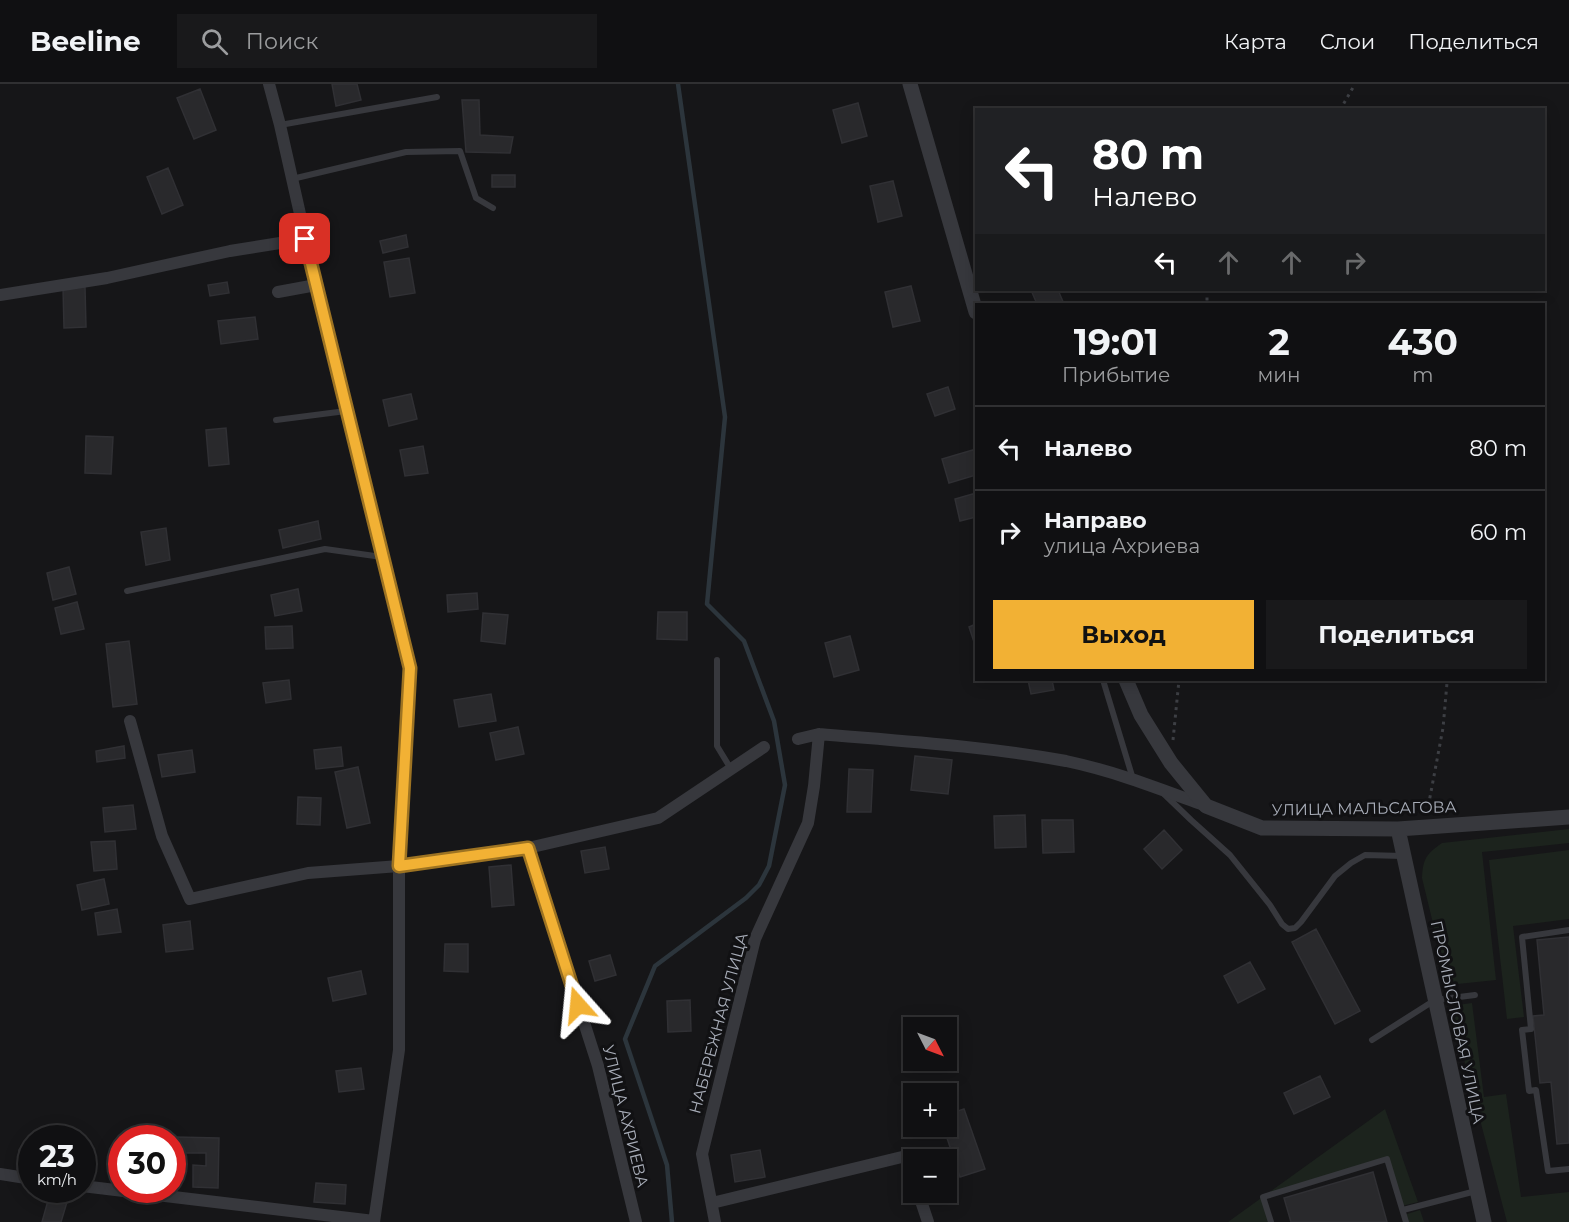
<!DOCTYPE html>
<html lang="ru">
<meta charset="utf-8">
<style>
body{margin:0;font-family:Montserrat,sans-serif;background:#19191b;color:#f1f3f6;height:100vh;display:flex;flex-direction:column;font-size:22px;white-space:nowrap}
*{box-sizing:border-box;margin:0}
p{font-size:20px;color:#9c9d9f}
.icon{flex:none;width:33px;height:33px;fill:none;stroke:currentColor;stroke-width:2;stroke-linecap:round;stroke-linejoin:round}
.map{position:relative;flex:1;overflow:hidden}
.details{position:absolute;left:975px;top:219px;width:570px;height:378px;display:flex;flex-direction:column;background:#101012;border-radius:0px;box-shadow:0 3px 15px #0003,0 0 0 2px #303032}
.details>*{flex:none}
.top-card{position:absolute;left:975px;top:24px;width:570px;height:183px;border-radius:0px;box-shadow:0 3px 15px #0003,0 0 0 2px #303032;background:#202124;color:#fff;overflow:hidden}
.needle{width:39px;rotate:132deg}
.controls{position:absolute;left:903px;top:933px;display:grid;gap:12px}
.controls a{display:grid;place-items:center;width:54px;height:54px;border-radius:0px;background:#101012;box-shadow:0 3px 15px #0003,0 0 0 2px #303032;font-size:30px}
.speed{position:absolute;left:18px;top:1041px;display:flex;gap:12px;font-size:30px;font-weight:700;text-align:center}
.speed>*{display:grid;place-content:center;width:78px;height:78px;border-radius:50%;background:#101012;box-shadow:0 3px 15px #0003,0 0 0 2px #303032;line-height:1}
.speed small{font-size:15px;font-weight:400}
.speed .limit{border:9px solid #d22;background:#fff;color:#111}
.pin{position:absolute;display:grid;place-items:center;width:51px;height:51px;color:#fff;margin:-26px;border-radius:12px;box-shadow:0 3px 9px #0006}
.me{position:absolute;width:66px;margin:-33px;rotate:342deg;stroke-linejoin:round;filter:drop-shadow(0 0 4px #0008)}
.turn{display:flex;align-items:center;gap:21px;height:126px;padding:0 18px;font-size:27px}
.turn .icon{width:78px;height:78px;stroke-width:2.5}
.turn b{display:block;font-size:42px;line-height:51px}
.lanes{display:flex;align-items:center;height:57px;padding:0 18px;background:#0003;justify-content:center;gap:30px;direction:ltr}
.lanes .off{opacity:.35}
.eta{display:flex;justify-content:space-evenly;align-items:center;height:102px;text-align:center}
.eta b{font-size:36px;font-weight:700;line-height:42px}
.button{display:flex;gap:12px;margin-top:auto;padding:12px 18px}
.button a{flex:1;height:69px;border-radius:0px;background:#f2b134;color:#111;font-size:24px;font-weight:700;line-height:69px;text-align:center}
.button a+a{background:#19191b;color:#f1f3f6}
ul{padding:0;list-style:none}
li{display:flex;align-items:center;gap:18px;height:84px;padding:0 18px;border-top:2px solid #303032}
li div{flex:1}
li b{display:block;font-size:22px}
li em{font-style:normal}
header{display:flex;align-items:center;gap:36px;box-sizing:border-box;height:84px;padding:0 30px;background:#101012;border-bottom:2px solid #303032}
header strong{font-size:28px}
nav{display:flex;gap:33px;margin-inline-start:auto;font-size:21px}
.search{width:420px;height:54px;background:#19191b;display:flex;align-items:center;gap:15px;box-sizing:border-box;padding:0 21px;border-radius:0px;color:#9c9d9f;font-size:22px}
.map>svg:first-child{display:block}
</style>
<header>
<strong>Beeline</strong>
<div class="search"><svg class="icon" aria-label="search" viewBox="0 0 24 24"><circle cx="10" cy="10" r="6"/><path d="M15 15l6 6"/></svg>Поиск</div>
<nav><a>Карта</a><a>Слои</a><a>Поделиться</a></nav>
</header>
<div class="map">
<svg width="1569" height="1138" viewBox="0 0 1569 1138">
<rect width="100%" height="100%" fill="#161618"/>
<path fill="#1c231d" d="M 1569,745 L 1569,759 L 1482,768 L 1496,896 L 1448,901 L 1422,794 C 1423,775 1426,770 1442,759 Z
M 1569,766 L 1569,835 L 1513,842 L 1524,933 L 1507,935 L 1489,776 Z
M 1472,919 L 1484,1013 L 1506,1010 L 1521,1113 L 1569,1108 L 1569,1138 L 1507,1138 L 1450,922 Z
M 1385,1025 L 1418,1118 L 1402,1122 L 1387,1075 L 1264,1113 L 1271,1138 L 1228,1138 Z
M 1420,1126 L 1424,1138 L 1406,1138 L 1404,1131 Z"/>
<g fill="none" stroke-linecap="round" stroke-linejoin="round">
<path stroke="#2c353c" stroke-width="4.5" d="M 672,1138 L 667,1081 L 625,955 L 655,882 L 746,814 L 759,801 L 769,782 L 785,701 L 774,637 L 744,557 L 707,520 L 725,333 L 678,0"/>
</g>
<path fill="#29292c" stroke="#303034" stroke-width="1.5" d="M 332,0 L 357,0 L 361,16 L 336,22 Z
M 200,5 L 216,46 L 194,55 L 177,14 Z
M 462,16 L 479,16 L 480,51 L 513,53 L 510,69 L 466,68 Z
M 858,19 L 867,52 L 842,59 L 833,26 Z
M 168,84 L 183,121 L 162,130 L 147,93 Z
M 492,91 L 515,91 L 515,103 L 492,103 Z
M 893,97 L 902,132 L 878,138 L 870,102 Z
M 406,151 L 408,163 L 383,169 L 380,157 Z
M 409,174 L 415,209 L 390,213 L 384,178 Z
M 227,198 L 229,209 L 210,212 L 208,201 Z
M 911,202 L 920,237 L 893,243 L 885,208 Z
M 85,203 L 86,243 L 64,244 L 63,204 Z
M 1031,206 L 1058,206 L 1064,220 L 1037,220 Z
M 255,233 L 258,255 L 221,260 L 218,237 Z
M 948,303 L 955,325 L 935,332 L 927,310 Z
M 411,310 L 417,335 L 389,342 L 383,316 Z
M 226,344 L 229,380 L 209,382 L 206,346 Z
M 86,352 L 113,353 L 111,390 L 85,389 Z
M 423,362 L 428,389 L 405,392 L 400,366 Z
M 976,365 L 976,391 L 949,399 L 942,375 Z
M 976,409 L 976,433 L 960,437 L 955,415 Z
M 318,437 L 321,455 L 283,464 L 279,446 Z
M 166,444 L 170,476 L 146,481 L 141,448 Z
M 69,483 L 76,510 L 53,516 L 47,489 Z
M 298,505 L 302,527 L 275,532 L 271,511 Z
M 477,509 L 478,525 L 448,528 L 447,511 Z
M 77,518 L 84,545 L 61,550 L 55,524 Z
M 658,528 L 687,528 L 687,556 L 657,555 Z
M 483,529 L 508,531 L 505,560 L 481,557 Z
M 976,540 L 976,564 L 969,543 Z
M 292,542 L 293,564 L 266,565 L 265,543 Z
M 850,552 L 859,586 L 834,593 L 825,559 Z
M 129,557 L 137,620 L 113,623 L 106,560 Z
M 289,596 L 291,615 L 266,619 L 263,599 Z
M 1028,596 L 1052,596 L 1054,606 L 1031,610 Z
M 491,610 L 496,637 L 459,643 L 454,616 Z
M 518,643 L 524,670 L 496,676 L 490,649 Z
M 124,662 L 125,674 L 97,678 L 96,667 Z
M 341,663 L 343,682 L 316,685 L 314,666 Z
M 192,666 L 195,688 L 162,693 L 158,671 Z
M 915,672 L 952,676 L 948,710 L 911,706 Z
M 358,683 L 370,739 L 347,744 L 335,688 Z
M 849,685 L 873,686 L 871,728 L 847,728 Z
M 298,713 L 321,714 L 320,741 L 297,740 Z
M 133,721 L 136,745 L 105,748 L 103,724 Z
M 1025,731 L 1026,763 L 995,764 L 994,732 Z
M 1042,736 L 1073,736 L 1074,768 L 1043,769 Z
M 1164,746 L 1182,766 L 1162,785 L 1144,765 Z
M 115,757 L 117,785 L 94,787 L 91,758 Z
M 605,763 L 609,785 L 585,789 L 581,767 Z
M 511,781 L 514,821 L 492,823 L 489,783 Z
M 104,795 L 109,820 L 82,826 L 77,801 Z
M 117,825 L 121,848 L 98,851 L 95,829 Z
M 190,837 L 193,865 L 166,868 L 163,841 Z
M 1316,845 L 1360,927 L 1335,940 L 1292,858 Z
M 1569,853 L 1569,1059 L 1557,1060 L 1551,998 L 1540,999 L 1533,932 L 1544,931 L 1537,856 Z
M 445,860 L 468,860 L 468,888 L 444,887 Z
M 610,871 L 616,891 L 595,897 L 589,877 Z
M 1250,878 L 1265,905 L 1238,919 L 1224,892 Z
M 361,887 L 366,910 L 333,917 L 328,894 Z
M 690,916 L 691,947 L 668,948 L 667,917 Z
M 361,984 L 364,1005 L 339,1008 L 336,987 Z
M 1320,992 L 1330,1013 L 1294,1030 L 1284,1009 Z
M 964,1025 L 985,1085 L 960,1093 L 943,1042 L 946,1042 L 946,1031 Z
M 176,1053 L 219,1054 L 218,1104 L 193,1103 L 193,1081 L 206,1082 L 206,1069 L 176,1069 Z
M 19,1066 L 32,1067 L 32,1086 L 17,1085 Z
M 760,1066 L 765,1093 L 735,1098 L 731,1071 Z
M 1373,1088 L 1387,1138 L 1291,1138 L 1284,1114 Z
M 316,1099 L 346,1101 L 345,1120 L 314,1118 Z
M 49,1113 L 67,1118 L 61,1138 L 42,1138 Z"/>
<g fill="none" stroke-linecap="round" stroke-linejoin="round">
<path stroke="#3d3f44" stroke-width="3" stroke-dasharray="3 4.5" stroke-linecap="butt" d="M 1340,26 L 1355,0
M 1207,206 L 1207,220
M 1173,656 L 1179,596
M 1427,729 L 1443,644 L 1447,599 L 1449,596"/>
<path stroke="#37383d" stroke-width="6" d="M 280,41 L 437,13
M 292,95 L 406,68 L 460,67 L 476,114 L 493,124
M 276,336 L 346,327
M 127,507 L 325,465 L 382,473
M 717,576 L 717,662 L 731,685
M 1103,596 L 1133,695
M 1164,710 L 1191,736 L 1230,771 L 1270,821 L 1282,840 L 1288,845 L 1295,844 L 1301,838 L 1335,792 L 1351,779 L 1365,771 L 1403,772
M 1569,846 L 1522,853 L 1531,945 L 1522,946 L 1529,1007 L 1536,1006 L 1548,1087 L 1569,1085
M 1372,956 L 1435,916 L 1475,911
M 1403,1126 L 1476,1107
M 1271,1138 L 1263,1113 L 1387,1075 L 1406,1138"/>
<path stroke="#37383d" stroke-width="12" d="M 269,0 L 280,41 L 316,201 L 410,584 L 399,782 L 399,966 L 374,1138
M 278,208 L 316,201
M 0,211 L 107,194 L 230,167 L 305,155
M 130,637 L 162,752 L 190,815 L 308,789 L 399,782 L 528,764 L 658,734 L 764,663
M 798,655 L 819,650 C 901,657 984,662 1066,677 C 1114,687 1160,705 1206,722
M 528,764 L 598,982 L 636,1138
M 0,1090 L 32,1095
M 82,1102 L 374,1137
M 918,1108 L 928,1138
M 712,1119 L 906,1072 L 914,1094
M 715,1138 L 702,1070 L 755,855 L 808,739 L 814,702 L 819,650"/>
<path stroke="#37383d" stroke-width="15" d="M 910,0 L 976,228
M 1126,596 L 1141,631 L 1171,679 L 1206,722 L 1262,744 L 1398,745 L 1569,733
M 1398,745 L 1484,1138"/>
</g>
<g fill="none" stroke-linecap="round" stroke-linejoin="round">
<defs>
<path id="route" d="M 305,155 L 410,584 L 399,782 L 528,764 L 578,921"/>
</defs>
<use href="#route" stroke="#9d7322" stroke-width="15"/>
<use href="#route" stroke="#f2b134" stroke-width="10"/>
</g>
<g text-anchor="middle" stroke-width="6" stroke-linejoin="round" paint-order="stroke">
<g font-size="16" fill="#a8adb8" stroke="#111113">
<text transform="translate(1364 724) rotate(-1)" y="6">УЛИЦА МАЛЬСАГОВА</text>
<text transform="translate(1458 938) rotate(78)" y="6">ПРОМЫСЛОВАЯ УЛИЦА</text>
<text transform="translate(718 939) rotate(-75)" y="6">НАБЕРЕЖНАЯ УЛИЦА</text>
<text transform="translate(626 1032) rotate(76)" y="6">УЛИЦА АХРИЕВА</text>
</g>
</g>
</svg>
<div class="controls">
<a><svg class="needle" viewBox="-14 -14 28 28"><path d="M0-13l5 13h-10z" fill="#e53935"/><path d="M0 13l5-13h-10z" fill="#9c9d9f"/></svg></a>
<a>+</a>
<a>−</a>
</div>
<div class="speed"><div>23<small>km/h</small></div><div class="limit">30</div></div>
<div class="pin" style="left:305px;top:155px;background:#d93025"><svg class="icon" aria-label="arrive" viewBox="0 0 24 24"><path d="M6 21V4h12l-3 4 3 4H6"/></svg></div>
<svg class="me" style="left:578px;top:921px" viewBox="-20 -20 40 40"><path d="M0-17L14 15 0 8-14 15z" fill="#f2b134" stroke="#fff" stroke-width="4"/></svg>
<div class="top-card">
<div class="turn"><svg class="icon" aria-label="left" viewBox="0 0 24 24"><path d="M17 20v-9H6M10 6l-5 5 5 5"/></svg><div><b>80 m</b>Налево</div></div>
<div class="lanes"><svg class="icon" aria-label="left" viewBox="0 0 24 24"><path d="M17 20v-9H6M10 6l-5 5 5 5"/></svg><svg class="icon off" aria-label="ahead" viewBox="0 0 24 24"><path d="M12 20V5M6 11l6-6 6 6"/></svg><svg class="icon off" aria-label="ahead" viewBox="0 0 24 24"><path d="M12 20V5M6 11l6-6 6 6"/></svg><svg class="icon off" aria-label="right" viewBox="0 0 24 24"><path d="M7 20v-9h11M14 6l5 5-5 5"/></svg></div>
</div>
<section class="details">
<div class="eta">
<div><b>19:01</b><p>Прибытие</p></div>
<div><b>2</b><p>мин</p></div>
<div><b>430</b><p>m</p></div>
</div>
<ul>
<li><svg class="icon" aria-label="left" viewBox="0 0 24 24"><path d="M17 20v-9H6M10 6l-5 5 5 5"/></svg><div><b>Налево</b></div><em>80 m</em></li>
<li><svg class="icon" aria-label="right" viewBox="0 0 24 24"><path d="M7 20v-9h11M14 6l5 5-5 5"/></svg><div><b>Направо</b><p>улица Ахриева</p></div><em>60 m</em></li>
</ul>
<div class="button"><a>Выход</a><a>Поделиться</a></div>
</section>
</div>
